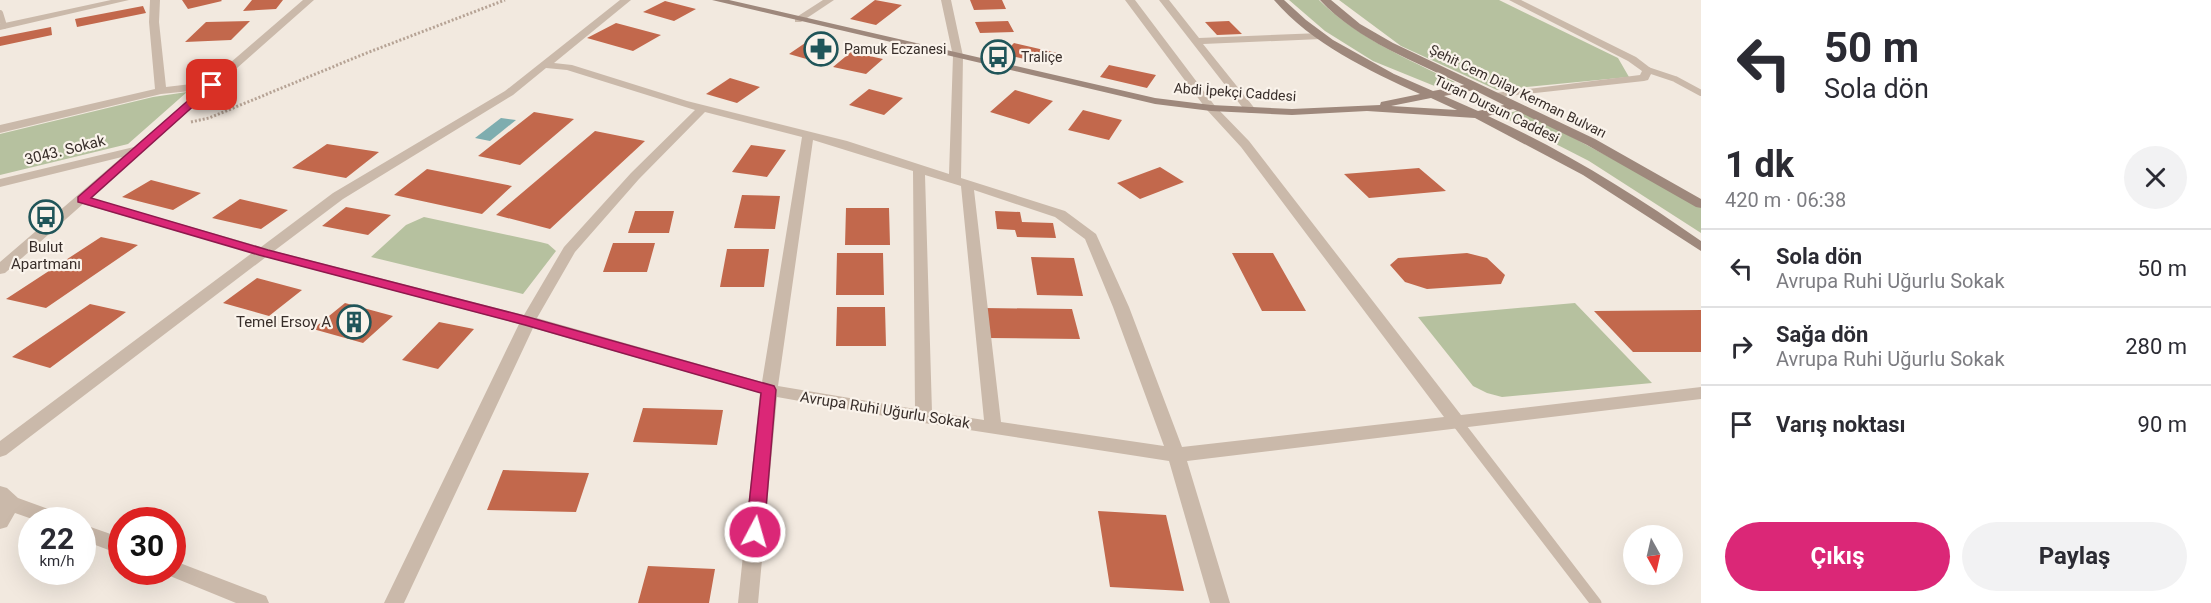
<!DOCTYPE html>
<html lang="tr">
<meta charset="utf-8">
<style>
body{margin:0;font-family:Roboto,sans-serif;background:#f2f2f3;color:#2b2b33;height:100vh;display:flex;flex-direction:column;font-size:22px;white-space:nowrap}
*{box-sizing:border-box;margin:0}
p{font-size:20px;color:#7c7c81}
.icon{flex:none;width:33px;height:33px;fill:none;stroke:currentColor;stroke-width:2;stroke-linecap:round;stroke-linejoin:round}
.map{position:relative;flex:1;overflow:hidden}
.side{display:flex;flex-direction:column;background:#fff;width:510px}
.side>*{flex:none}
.top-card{background:#fff;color:#2b2b33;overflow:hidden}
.needle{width:39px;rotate:172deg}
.buttons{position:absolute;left:1623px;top:525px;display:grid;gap:12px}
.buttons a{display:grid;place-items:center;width:60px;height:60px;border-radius:50%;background:#fff;box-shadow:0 6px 24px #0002;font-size:30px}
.speed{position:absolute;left:18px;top:507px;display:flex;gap:12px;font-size:30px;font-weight:700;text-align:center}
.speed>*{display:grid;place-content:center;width:78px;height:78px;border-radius:50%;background:#fff;box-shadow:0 6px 24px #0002;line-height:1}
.speed small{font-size:15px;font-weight:400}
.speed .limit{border:9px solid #d22;background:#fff;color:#111}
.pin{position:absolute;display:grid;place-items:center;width:51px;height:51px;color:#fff;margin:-26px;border-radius:12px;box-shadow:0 3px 9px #0006}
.me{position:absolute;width:66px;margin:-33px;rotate:6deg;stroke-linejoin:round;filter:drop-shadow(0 0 4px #0008)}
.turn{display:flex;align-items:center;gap:21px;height:126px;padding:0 24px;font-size:27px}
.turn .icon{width:78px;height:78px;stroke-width:2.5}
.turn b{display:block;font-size:42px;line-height:51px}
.round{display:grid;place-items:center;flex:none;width:63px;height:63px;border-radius:32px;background:#f2f2f3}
.overview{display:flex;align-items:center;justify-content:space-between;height:102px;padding:0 24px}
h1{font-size:36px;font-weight:700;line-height:45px}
.cta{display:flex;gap:12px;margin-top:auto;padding:12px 24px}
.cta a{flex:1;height:69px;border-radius:36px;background:#db2777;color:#fff;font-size:24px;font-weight:700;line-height:69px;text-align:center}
.cta a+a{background:#f2f2f3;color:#2b2b33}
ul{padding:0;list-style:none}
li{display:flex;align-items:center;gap:18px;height:78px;padding:0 24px;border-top:2px solid #e1e1e2}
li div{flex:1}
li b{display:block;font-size:22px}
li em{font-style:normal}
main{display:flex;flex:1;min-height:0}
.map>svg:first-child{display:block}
</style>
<main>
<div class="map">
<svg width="1701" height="603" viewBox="0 0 1701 603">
<rect width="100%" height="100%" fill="#f2e9df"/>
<path fill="#b6c19f" d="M 1289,0 L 1319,0 C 1358,38 1407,59 1455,82 L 1437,87 L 1373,61 L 1325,31 Z
M 1339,0 L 1499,0 L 1618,58 L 1629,77 L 1497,90 L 1401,46 Z
M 187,92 L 128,144 L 0,175 L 0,134 L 153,97 Z
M 1521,110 L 1680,195 L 1701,208 L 1701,233 L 1589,161 L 1499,115 Z
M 424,217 L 540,242 L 548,244 L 556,251 L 523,294 L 371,257 L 406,225 Z
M 1575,303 L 1652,383 L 1502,397 L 1487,393 L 1473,386 L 1418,317 Z"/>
<path fill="#7eadaf" d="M 501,118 L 516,120 L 490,141 L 475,138 Z"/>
<path fill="#c2684c" d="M 182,0 L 221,0 L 222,1 L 188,9 Z
M 252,0 L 283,0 L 276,9 L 243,11 Z
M 875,0 L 902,5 L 876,25 L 850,19 Z
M 970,0 L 1002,0 L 1006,9 L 974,10 Z
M 665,1 L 696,9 L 674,21 L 643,12 Z
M 143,6 L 146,13 L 77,27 L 75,19 Z
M 250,21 L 231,40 L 185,42 L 206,22 Z
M 1008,21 L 1014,32 L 980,33 L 975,22 Z
M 1229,21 L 1242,34 L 1217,35 L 1205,22 Z
M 616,23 L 661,35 L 633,51 L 587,38 Z
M 51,27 L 52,35 L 0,46 L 0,37 Z
M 808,41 L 836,49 L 817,62 L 789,54 Z
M 1014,43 L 1057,53 L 1046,64 L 1003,54 Z
M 851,52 L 883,59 L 866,74 L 833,67 Z
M 1109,65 L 1156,75 L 1147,88 L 1100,77 Z
M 730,78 L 760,87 L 737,103 L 706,94 Z
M 869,89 L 903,98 L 884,115 L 849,105 Z
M 1015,90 L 1053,101 L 1029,124 L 990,112 Z
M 1083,110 L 1122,120 L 1109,140 L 1068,130 Z
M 534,112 L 574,119 L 520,165 L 478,156 Z
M 595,131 L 645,141 L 550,229 L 496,215 Z
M 327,144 L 379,152 L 346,178 L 292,168 Z
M 751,145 L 786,150 L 767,177 L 732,172 Z
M 1160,167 L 1184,182 L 1140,199 L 1117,183 Z
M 1419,168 L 1446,191 L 1369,198 L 1344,174 Z
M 427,169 L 512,186 L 482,214 L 394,195 Z
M 151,180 L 201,193 L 173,210 L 122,197 Z
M 742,195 L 780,196 L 775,229 L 734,228 Z
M 240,199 L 288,210 L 261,229 L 212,218 Z
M 346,207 L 391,215 L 368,235 L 322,226 Z
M 846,208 L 889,208 L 890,245 L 845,245 Z
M 635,211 L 674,211 L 669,233 L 628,233 Z
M 995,211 L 1020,212 L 1022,222 L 1053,223 L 1056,238 L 1017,237 L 1015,230 L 997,229 Z
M 101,237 L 138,245 L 46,308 L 6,299 Z
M 613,243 L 655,243 L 647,272 L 603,272 Z
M 727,249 L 769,249 L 764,287 L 720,287 Z
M 837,253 L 883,253 L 884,295 L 836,295 Z
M 1232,253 L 1273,253 L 1306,311 L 1262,311 Z
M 1467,253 L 1487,258 L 1505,275 L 1501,284 L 1427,289 L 1405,282 L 1390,265 L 1398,258 Z
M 1031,257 L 1074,258 L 1083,296 L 1037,295 Z
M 257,278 L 302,290 L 269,316 L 223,303 Z
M 345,303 L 393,316 L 363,343 L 313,329 Z
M 90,304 L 126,312 L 50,368 L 12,357 Z
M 837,307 L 885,307 L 886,346 L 836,346 Z
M 983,308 L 1072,309 L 1080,339 L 988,338 Z
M 1701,310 L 1701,352 L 1633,352 L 1594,311 Z
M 439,322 L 474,329 L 438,369 L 402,360 Z
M 643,408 L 723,410 L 717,445 L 633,442 Z
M 503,470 L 589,473 L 576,512 L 487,510 Z
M 1098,511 L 1166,515 L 1184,591 L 1110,587 Z
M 648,566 L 715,569 L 709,603 L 638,603 Z"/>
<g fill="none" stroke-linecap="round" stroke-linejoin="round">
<path stroke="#b6a395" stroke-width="3" stroke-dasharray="2 2" stroke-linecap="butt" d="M 191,122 L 209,118 L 364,54 L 505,0"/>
<path stroke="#cab9aa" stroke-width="6" d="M 0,13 L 4,26
M 1648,70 L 1675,79 L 1701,93"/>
<path stroke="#cab9aa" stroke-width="11" d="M 1457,422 L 1596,603"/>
<path fill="#cab9aa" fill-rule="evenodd" d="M 111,0 L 129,0 L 0,30 L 0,24 Z
M 150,0 L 160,0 L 159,22 L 166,87 L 208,82 L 303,0 L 314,0 L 90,198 L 261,247 L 333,193 L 505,91 L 620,0 L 631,0 L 554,63 L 572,65 L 687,101 L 847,141 L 949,174 L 953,56 L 941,0 L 951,0 L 963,56 L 961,178 L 1065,211 L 1096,234 L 1129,307 L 1182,447 L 1444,417 L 1241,147 L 1207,110 L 1125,0 L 1135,0 L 1215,106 L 1249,141 L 1461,415 L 1701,387 L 1701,399 L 1187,461 L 1230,603 L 1210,603 L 1169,461 L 924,423 L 777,397 L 758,603 L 738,603 L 760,393 L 533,328 L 404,603 L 384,603 L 519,324 L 266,257 L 6,455 L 0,457 L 0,441 L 252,253 L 83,204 L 5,273 L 0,274 L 0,262 L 122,157 L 0,187 L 0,179 L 134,147 L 200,90 L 161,94 L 0,133 L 0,125 L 155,89 L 149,22 ZM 546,68 L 567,70 L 695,110 L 631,173 L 564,247 L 524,315 L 274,251 L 343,199 L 513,95 ZM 705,112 L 802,137 L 762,382 L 537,318 L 575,252 L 639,179 ZM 813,140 L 913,171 L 915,409 L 778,386 ZM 925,175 L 961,186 L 984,420 L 932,412 ZM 974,190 L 1055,217 L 1085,239 L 1113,307 L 1164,446 L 1001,422 Z
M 823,0 L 834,0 L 801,22 L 795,22 L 795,18 Z
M 1159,0 L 1169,0 L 1199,38 L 1321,33 L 1326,36 L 1321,39 L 1203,44 L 1256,110 L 1250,113 L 1246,112 Z
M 1509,0 L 1521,0 L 1636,57 L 1653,70 L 1648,80 L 1644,81 L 1491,98 L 1491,94 L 1495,93 L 1640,75 L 1642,71 L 1628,61 Z
M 0,486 L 7,488 L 18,498 L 62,514 L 64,520 L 35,520 L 15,513 L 7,527 L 0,529 Z
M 82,524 L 122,538 L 122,555 L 82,540 Z
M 172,560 L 266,596 L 269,603 L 236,603 L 165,574 L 164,572 L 172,572 Z"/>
<path fill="#9e887c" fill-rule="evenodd" d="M 712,0 L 729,0 L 1155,98 L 1211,105 L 1292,109 L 1380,105 L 1381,102 L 1420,94 C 1368,70 1312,44 1274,0 L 1284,0 L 1306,20 L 1333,40 L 1394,74 L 1433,91 L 1464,85 C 1416,62 1358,41 1320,0 L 1331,0 L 1360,24 L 1393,43 L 1595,139 L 1701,199 L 1701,208 L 1696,207 L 1587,145 L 1513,109 L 1488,116 C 1563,150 1633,193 1701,241 L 1701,251 L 1583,175 L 1475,118 L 1367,111 L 1292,115 L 1211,111 L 1155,104 ZM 1474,90 L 1504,105 L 1478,111 L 1444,96 ZM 1431,98 L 1457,110 L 1391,106 Z"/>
</g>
<path fill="#db2777" stroke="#8e194d" stroke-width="1.5" d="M 208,83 L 217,85 L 91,198 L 268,250 L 528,317 L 774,386 L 776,390 L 764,532 L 761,537 L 755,539 L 749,537 L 746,532 L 761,393 L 525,325 L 259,255 L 78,202 L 78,197 Z"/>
<defs>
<symbol id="pharmacy-ring" viewBox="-11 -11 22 22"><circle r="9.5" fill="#faf3eb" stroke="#205559" stroke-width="1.5"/><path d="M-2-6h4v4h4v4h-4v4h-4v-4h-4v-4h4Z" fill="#205559"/></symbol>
<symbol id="bus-ring" viewBox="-11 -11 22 22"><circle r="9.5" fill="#faf3eb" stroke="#205559" stroke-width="1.5"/><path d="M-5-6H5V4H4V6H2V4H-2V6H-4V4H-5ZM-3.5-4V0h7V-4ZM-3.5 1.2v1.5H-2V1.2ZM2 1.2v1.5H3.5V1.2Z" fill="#205559"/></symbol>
<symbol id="building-ring" viewBox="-11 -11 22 22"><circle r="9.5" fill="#faf3eb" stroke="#205559" stroke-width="1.5"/><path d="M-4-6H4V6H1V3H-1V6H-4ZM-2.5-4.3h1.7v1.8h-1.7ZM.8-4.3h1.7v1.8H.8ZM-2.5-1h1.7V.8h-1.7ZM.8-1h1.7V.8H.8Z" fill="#205559"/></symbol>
</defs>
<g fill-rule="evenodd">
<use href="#pharmacy-ring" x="802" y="30" width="38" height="38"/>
<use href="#bus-ring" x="979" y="38" width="38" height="38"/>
<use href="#bus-ring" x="27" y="198" width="38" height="38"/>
<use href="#building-ring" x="335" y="303" width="38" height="38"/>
</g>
<g text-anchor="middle" stroke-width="4.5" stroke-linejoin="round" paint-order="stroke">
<g font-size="14" fill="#382e2a" stroke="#faf3eb" text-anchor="start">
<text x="844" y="54">Pamuk Eczanesi</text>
<text x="1021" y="62">Traliçe</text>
</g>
<g font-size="14" fill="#382e2a" stroke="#faf3eb">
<text transform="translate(1518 91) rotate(26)" y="5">Şehit Cem Dilay Kerman Bulvarı</text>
<text transform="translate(1235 92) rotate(4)" y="5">Abdi İpekçi Caddesi</text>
<text transform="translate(1497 109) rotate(26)" y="5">Turan Dursun Caddesi</text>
</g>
<g font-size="15" fill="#382e2a" stroke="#faf3eb">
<text transform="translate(65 150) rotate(-14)" y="5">3043. Sokak</text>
<text transform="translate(885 410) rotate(9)" y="5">Avrupa Ruhi Uğurlu Sokak</text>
</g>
<g font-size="15" fill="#382e2a" stroke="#faf3eb">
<text x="46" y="252">Bulut<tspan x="46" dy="17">Apartmanı</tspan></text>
<text x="331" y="327" text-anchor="end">Temel Ersoy A</text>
</g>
</g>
</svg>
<div class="buttons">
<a><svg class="needle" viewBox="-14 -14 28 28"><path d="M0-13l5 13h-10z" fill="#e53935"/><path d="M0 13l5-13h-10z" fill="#7c7c81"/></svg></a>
</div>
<div class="speed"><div>22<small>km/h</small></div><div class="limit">30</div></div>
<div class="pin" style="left:212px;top:85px;background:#d93025"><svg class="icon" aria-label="arrive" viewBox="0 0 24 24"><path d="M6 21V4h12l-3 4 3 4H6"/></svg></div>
<svg class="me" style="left:755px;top:532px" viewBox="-20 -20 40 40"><circle r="17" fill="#db2777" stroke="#fff" stroke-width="3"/><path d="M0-11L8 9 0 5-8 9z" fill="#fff"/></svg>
</div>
<section class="side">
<div class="top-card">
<div class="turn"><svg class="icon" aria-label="left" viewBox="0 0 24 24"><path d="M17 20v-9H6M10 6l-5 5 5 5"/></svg><div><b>50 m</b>Sola dön</div></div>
</div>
<div class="overview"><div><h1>1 dk</h1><p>420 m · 06:38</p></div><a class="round"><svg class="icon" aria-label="close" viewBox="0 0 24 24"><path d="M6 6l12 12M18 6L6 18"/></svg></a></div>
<ul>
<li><svg class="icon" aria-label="left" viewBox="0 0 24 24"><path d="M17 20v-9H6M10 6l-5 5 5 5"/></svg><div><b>Sola dön</b><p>Avrupa Ruhi Uğurlu Sokak</p></div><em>50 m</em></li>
<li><svg class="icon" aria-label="right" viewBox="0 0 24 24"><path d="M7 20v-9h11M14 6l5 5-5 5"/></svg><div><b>Sağa dön</b><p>Avrupa Ruhi Uğurlu Sokak</p></div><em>280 m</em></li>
<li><svg class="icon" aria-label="arrive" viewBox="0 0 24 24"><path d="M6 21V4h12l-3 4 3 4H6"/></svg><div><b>Varış noktası</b></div><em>90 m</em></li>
</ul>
<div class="cta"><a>Çıkış</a><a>Paylaş</a></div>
</section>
</main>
